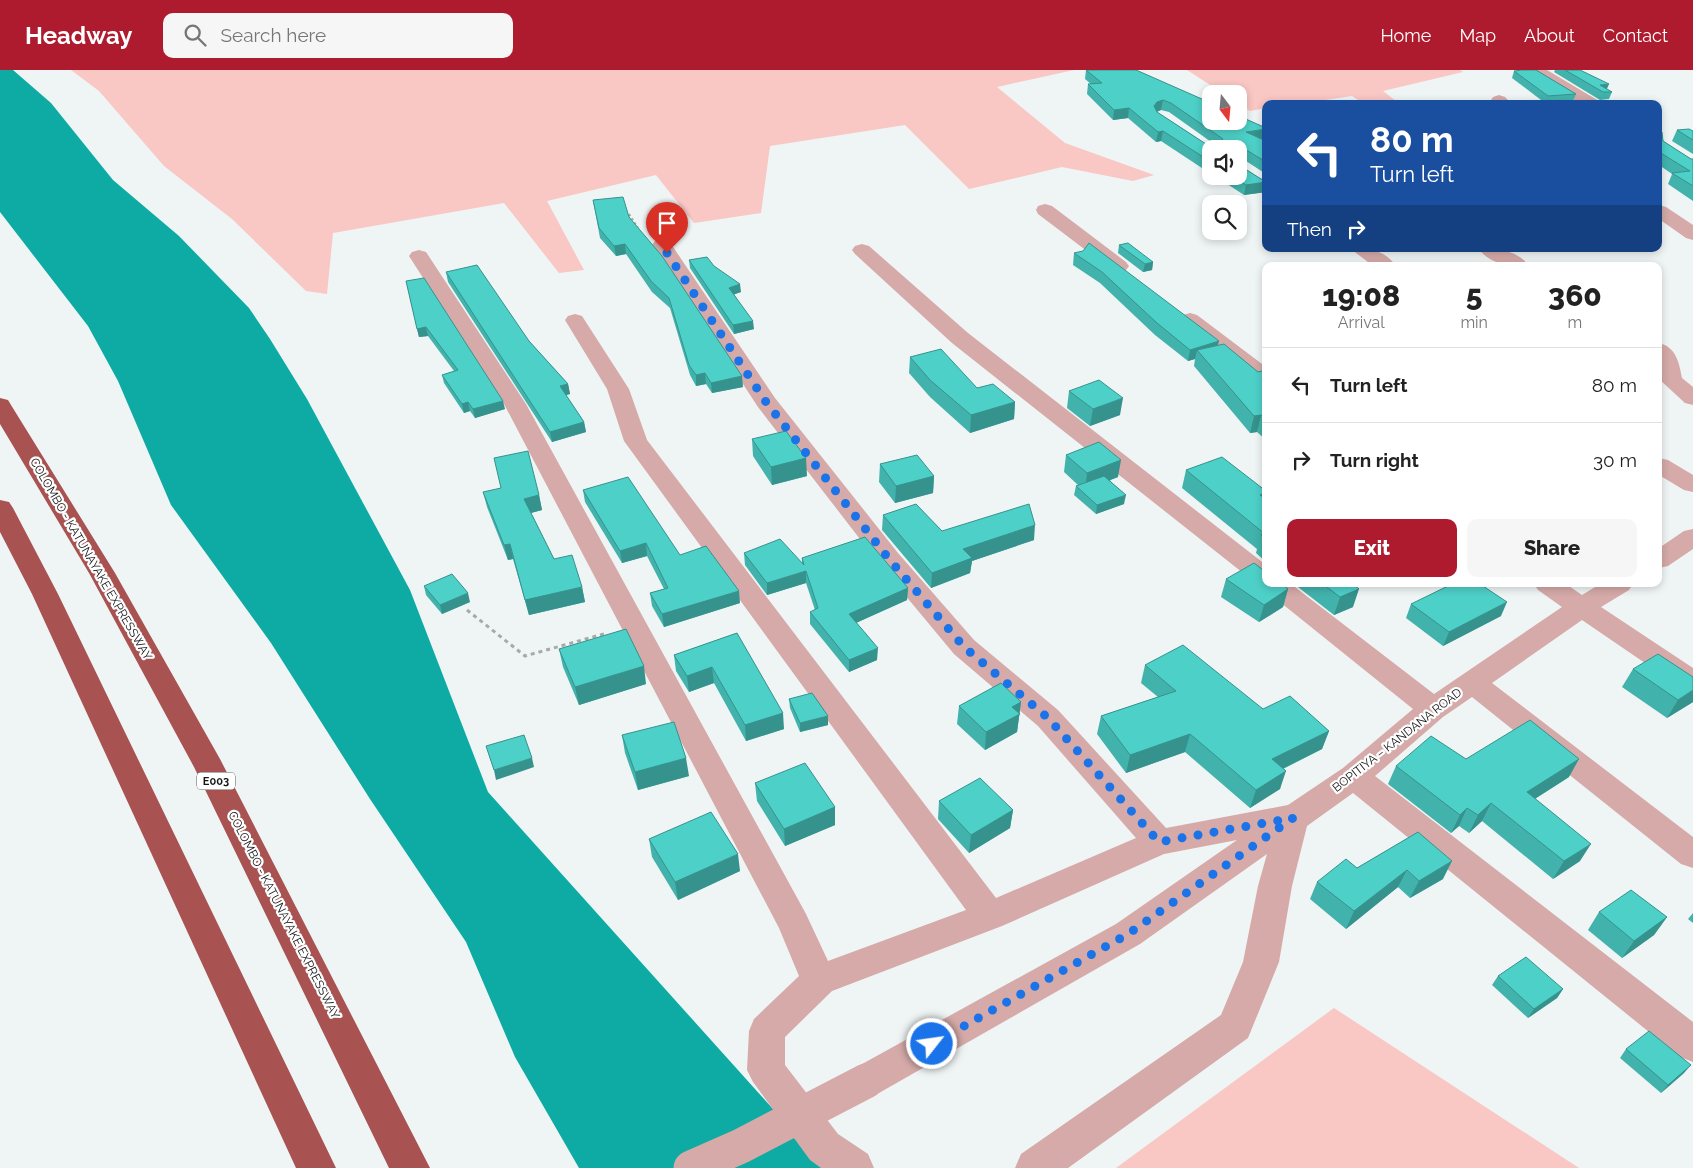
<!DOCTYPE html>
<meta charset="utf-8">
<style>
body{margin:0;font-family:Raleway,sans-serif;background:#f6f6f6;color:#222;height:100vh;display:flex;flex-direction:column;font-size:19px;white-space:nowrap}
*{box-sizing:border-box;margin:0}
p{font-size:16px;color:#767676}
.icon{flex:none;width:28px;height:28px;fill:none;stroke:currentColor;stroke-width:2;stroke-linecap:round;stroke-linejoin:round}
.map{position:relative;flex:1;overflow:hidden}
.details{position:absolute;left:1262px;top:192px;width:400px;height:325px;display:flex;flex-direction:column;background:#fff;border-radius:10px;box-shadow:0 2px 8px #0003}
.details>*{flex:none}
.top-card{position:absolute;left:1262px;top:30px;width:400px;height:152px;border-radius:10px;box-shadow:0 2px 8px #0003;background:#1a4fa0;color:#fff;overflow:hidden}
.needle{width:32px;rotate:164deg}
.controls{position:absolute;left:1202px;top:15px;display:grid;gap:10px}
.controls a{display:grid;place-items:center;width:45px;height:45px;border-radius:10px;background:#fff;box-shadow:0 2px 8px #0003;font-size:25px}
.pin{position:absolute;display:grid;place-items:center;width:42px;height:42px;color:#fff;margin:-51px -21px;border-radius:50% 50% 50% 0;rotate:-45deg;box-shadow:0 0 5px #0007}
.pin .icon{rotate:45deg}
.me{position:absolute;width:55px;margin:-28px;rotate:60deg;stroke-linejoin:round;filter:drop-shadow(0 0 4px #0008)}
.turn{display:flex;align-items:center;gap:18px;height:105px;padding:0 25px;font-size:22px}
.turn .icon{width:65px;height:65px;stroke-width:2.5}
.turn b{display:block;font-size:35px;line-height:42px}
.then{display:flex;align-items:center;height:48px;padding:0 25px;background:#0003;gap:10px;font-size:19px}
.eta{display:flex;justify-content:space-evenly;align-items:center;height:85px;text-align:center}
.eta b{font-size:30px;font-weight:800;line-height:35px}
.primary-button{display:flex;gap:10px;margin-top:auto;padding:10px 25px}
.primary-button a{flex:1;height:58px;border-radius:10px;background:#af1b2e;color:#fff;font-size:20px;font-weight:800;line-height:58px;text-align:center}
.primary-button a+a{background:#f6f6f6;color:#222}
ul{padding:0;list-style:none}
li{display:flex;align-items:center;gap:15px;height:75px;padding:0 25px;border-top:1px solid #e0e0e0}
li div{flex:1}
li b{display:block;font-size:19px}
li em{font-style:normal}
header{display:flex;align-items:center;gap:30px;box-sizing:border-box;height:70px;padding:0 25px;background:#af1b2e;color:#fff}
header strong{font-size:24px}
nav{display:flex;gap:28px;margin-inline-start:auto;font-size:18px}
.search{width:350px;height:45px;background:#f6f6f6;display:flex;align-items:center;gap:12px;box-sizing:border-box;padding:0 18px;border-radius:10px;color:#767676;font-size:19px}
.map>svg:first-child{display:block}
</style>
<header>
<strong>Headway</strong>
<div class="search"><svg class="icon" aria-label="search" viewBox="0 0 24 24"><circle cx="10" cy="10" r="6"/><path d="M15 15l6 6"/></svg>Search here</div>
<nav><a>Home</a><a>Map</a><a>About</a><a>Contact</a></nav>
</header>
<div class="map">
<svg width="1693" height="1098" viewBox="0 0 1693 1098">
<rect width="100%" height="100%" fill="#eff4f4"/>
<path fill="#f9c7c4" d="M 71,0 L 1074,0 L 997,17 L 1065,73 L 1154,105 L 1133,111 L 1062,97 L 969,119 L 905,55 L 770,76 L 761,143 L 694,153 L 656,105 L 547,131 L 584,200 L 559,203 L 504,133 L 333,163 L 327,224 L 306,221 L 232,149 L 164,96 L 99,21 Z
M 1187,0 L 1460,0 L 1463,2 L 1383,21 L 1400,34 L 1364,34 L 1352,26 L 1299,34 L 1266,34 L 1266,38 L 1250,41 L 1239,34 L 1239,24 L 1224,24 Z
M 1334,938 L 1579,1098 L 1116,1098 Z"/>
<path fill="#0daba3" d="M 0,0 L 13,0 L 51,33 L 113,110 L 179,166 L 249,238 L 270,269 L 307,329 L 410,520 L 488,722 L 826,1098 L 579,1098 L 515,987 L 466,872 L 370,729 L 271,573 L 171,435 L 118,311 L 88,256 L 0,142 Z"/>
<g fill="none" stroke-linecap="round" stroke-linejoin="round">
<path stroke="#a6aaaa" stroke-width="2" stroke-dasharray="2.5 2.5" stroke-linecap="butt" d="M 629,144 L 638,158"/>
<path stroke="#a6aaaa" stroke-width="3" stroke-dasharray="4 4" stroke-linecap="butt" d="M 467,540 L 525,586 L 607,563"/>
<path fill="#d5aaa8" fill-rule="evenodd" d="M 1528,0 L 1547,0 L 1599,31 L 1601,34 L 1581,34 L 1531,3 Z
M 1499,25 L 1505,27 L 1512,34 L 1494,34 L 1491,30 L 1493,27 Z
M 1045,134 L 1052,136 L 1126,192 L 1129,196 L 1126,200 L 1119,202 L 1112,200 L 1038,144 L 1036,140 L 1038,136 Z
M 1659,135 L 1666,137 L 1693,155 L 1693,170 L 1686,168 L 1659,149 Z
M 662,169 L 669,171 L 775,328 L 898,483 L 974,570 L 1058,640 L 1166,758 L 1288,735 L 1343,698 L 1413,639 L 1265,520 L 1262,516 L 1257,514 L 952,273 L 855,184 L 852,180 L 855,176 L 862,174 L 869,176 L 968,263 L 1266,495 L 1266,514 L 1291,514 L 1434,624 L 1562,537 L 1538,520 L 1534,514 L 1566,514 L 1582,525 L 1600,514 L 1633,514 L 1629,520 L 1601,537 L 1693,598 L 1693,622 L 1683,619 L 1582,550 L 1492,613 L 1693,767 L 1693,798 L 1681,794 L 1472,627 L 1443,647 L 1375,706 L 1693,952 L 1693,992 L 1680,987 L 1353,723 L 1307,756 L 1292,816 L 1279,892 L 1248,968 L 1068,1098 L 1015,1098 L 1021,1084 L 1221,945 L 1243,892 L 1258,816 L 1267,784 L 1140,874 L 879,1023 L 866,1029 L 853,1023 L 847,1011 L 853,999 L 1116,854 L 1237,770 L 1164,784 L 1002,856 L 832,921 L 785,967 L 785,995 L 838,1064 L 868,1084 L 874,1098 L 821,1098 L 810,1090 L 753,1012 L 747,1000 L 749,961 L 754,949 L 799,906 L 779,858 L 504,334 L 409,186 L 412,182 L 419,180 L 426,182 L 526,334 L 806,844 L 828,891 L 966,840 L 624,371 L 607,319 L 565,250 L 568,246 L 575,244 L 582,246 L 629,319 L 647,370 L 996,828 L 1136,768 L 1038,656 L 954,584 L 880,495 L 758,337 L 652,175 L 655,171 Z
M 1351,179 C 1369,178 1385,180 1396,196 L 1373,196 Z
M 1479,179 C 1496,178 1518,180 1529,196 C 1512,197 1490,195 1479,179 Z
M 1190,243 L 1197,245 L 1266,297 L 1266,314 L 1258,312 L 1183,253 L 1180,249 L 1183,245 Z
M 1659,273 C 1676,277 1679,292 1682,308 L 1693,317 L 1693,335 L 1685,333 L 1660,310 Z
M 1659,388 L 1668,390 L 1693,405 L 1693,422 L 1684,420 L 1659,405 Z
M 1693,459 L 1693,479 L 1668,496 L 1659,498 L 1659,478 L 1684,461 Z"/>
<path fill="#a95252" fill-rule="evenodd" d="M 0,328 L 8,330 L 11,335 L 115,503 L 220,689 L 430,1098 L 389,1098 L 194,697 L 89,503 L 0,354 Z
M 0,430 L 9,432 L 13,438 L 58,524 L 336,1098 L 296,1098 L 32,524 L 0,462 Z"/>
<path stroke="#d5aaa8" stroke-width="35" d="M 691,1098 L 741,1076 L 866,1011"/>
</g>
<path fill="#42b3ac" fill-rule="evenodd" d="M 1086,0 L 1266,69 L 1263,70 L 1266,71 L 1266,104 L 1246,91 L 1239,91 L 1239,95 L 1261,109 L 1266,110 L 1266,122 L 1244,125 L 1215,106 L 1239,106 L 1211,79 L 1211,104 L 1161,71 L 1156,72 L 1128,48 L 1113,50 L 1087,24 L 1088,14 L 1091,14 L 1085,9 ZM 1161,40 L 1169,42 L 1214,74 L 1214,75 L 1206,74 L 1157,42 Z
M 1555,0 L 1580,0 L 1607,19 L 1612,22 L 1609,29 L 1600,30 L 1554,2 Z
M 1514,1 L 1576,24 L 1573,31 L 1545,33 L 1512,8 Z
M 1677,60 L 1693,61 L 1693,84 L 1672,71 Z
M 1659,63 L 1663,71 L 1691,89 L 1693,89 L 1693,131 L 1668,114 L 1672,104 L 1659,95 Z
M 593,130 L 629,147 L 743,317 L 712,323 L 706,314 L 696,316 L 690,305 L 670,238 L 652,222 L 626,184 L 616,186 L 600,168 Z
M 1119,175 L 1153,192 L 1152,200 L 1143,202 L 1118,183 Z
M 1074,183 L 1218,275 L 1258,302 L 1266,300 L 1266,370 L 1257,362 L 1250,363 L 1194,296 L 1195,289 L 1188,291 L 1155,265 L 1100,213 L 1073,195 Z
M 689,190 L 714,196 L 741,222 L 734,224 L 754,259 L 734,264 L 690,198 Z
M 446,202 L 529,271 L 568,314 L 570,324 L 566,325 L 584,352 L 586,362 L 552,372 L 448,212 Z
M 406,211 L 505,339 L 475,348 L 470,341 L 464,343 L 444,313 L 442,305 L 454,301 L 428,266 L 419,267 Z
M 910,287 L 977,318 L 1015,332 L 1014,349 L 970,363 L 930,327 L 909,303 Z
M 1069,321 L 1120,345 L 1090,356 L 1067,338 Z
M 752,369 L 807,406 L 772,415 L 753,386 Z
M 1066,385 L 1118,407 L 1110,410 L 1124,434 L 1096,444 L 1074,425 L 1076,416 L 1078,415 L 1064,402 Z
M 880,394 L 934,406 L 933,423 L 895,433 L 879,412 Z
M 1186,400 L 1266,426 L 1266,492 L 1256,483 L 1257,479 L 1182,418 Z
M 583,420 L 680,485 L 740,533 L 664,557 L 652,536 L 650,523 L 664,519 L 647,486 L 622,493 L 585,432 Z
M 483,422 L 539,425 L 542,440 L 531,443 L 554,489 L 582,517 L 585,532 L 529,545 L 513,489 L 508,490 L 487,437 Z
M 883,445 L 942,461 L 1034,470 L 972,491 L 970,503 L 931,518 L 882,460 Z
M 744,483 L 802,493 L 802,488 L 908,518 L 907,530 L 856,553 L 877,590 L 849,602 L 810,554 L 810,542 L 815,540 L 806,513 L 767,525 L 745,495 Z
M 1226,509 L 1288,519 L 1283,537 L 1259,552 L 1221,527 Z
M 1294,514 L 1353,514 L 1353,537 L 1334,545 Z
M 424,516 L 470,532 L 442,544 L 426,525 Z
M 1411,534 L 1501,546 L 1443,576 L 1406,548 Z
M 737,563 L 784,659 L 746,671 L 714,613 L 689,622 L 676,601 L 674,585 Z
M 559,579 L 646,614 L 579,635 L 563,597 Z
M 1145,595 L 1263,639 L 1329,661 L 1322,679 L 1283,699 L 1280,719 L 1250,738 L 1185,682 L 1126,703 L 1097,664 L 1101,646 L 1158,627 L 1141,613 Z
M 1633,599 L 1693,632 L 1667,648 L 1622,617 Z
M 789,629 L 828,646 L 828,655 L 800,662 L 790,638 Z
M 1021,632 L 1017,662 L 985,680 L 957,654 L 959,636 Z
M 622,665 L 689,706 L 638,720 L 625,683 Z
M 1466,689 L 1569,707 L 1535,729 L 1580,791 L 1553,809 L 1482,751 L 1469,763 L 1459,756 L 1451,763 L 1388,714 L 1396,696 Z
M 755,713 L 835,737 L 835,755 L 785,776 L 757,731 Z
M 939,731 L 1013,740 L 1010,758 L 969,783 L 938,749 Z
M 1418,762 L 1443,809 L 1410,828 L 1398,817 L 1346,859 L 1310,829 L 1317,812 L 1357,798 Z
M 649,769 L 740,801 L 678,830 L 652,787 Z
M 1599,842 L 1667,847 L 1654,865 L 1622,888 L 1588,860 Z
M 1693,843 L 1693,853 L 1688,849 Z
M 1498,906 L 1563,919 L 1557,928 L 1528,948 L 1492,915 Z
M 1626,979 L 1684,1003 L 1661,1023 L 1620,988 Z"/>
<path fill="#36928c" d="M 1609,14 L 1606,21 L 1600,15 Z
M 1163,30 L 1161,40 L 1155,42 L 1154,36 L 1157,32 Z
M 1129,38 L 1128,48 L 1113,50 L 1114,40 Z
M 1266,59 L 1266,69 L 1244,72 L 1246,62 Z
M 1163,61 L 1161,71 L 1156,72 L 1158,62 Z
M 1266,112 L 1266,122 L 1244,125 L 1246,115 Z
M 625,174 L 626,184 L 616,186 L 614,176 Z
M 1153,192 L 1152,200 L 1143,202 L 1145,194 Z
M 740,214 L 741,222 L 730,226 L 729,218 Z
M 753,251 L 754,259 L 734,264 L 733,255 Z
M 426,257 L 428,266 L 419,267 L 417,259 Z
M 1219,271 L 1216,282 L 1197,280 L 1195,289 L 1188,291 L 1190,280 Z
M 705,303 L 706,314 L 696,316 L 696,305 Z
M 742,306 L 743,317 L 712,323 L 711,313 Z
M 568,314 L 570,324 L 562,326 L 560,316 Z
M 1123,328 L 1120,345 L 1090,356 L 1093,339 Z
M 503,331 L 505,339 L 475,348 L 473,339 Z
M 468,332 L 470,341 L 464,343 L 462,334 Z
M 1015,332 L 1014,349 L 970,363 L 971,345 Z
M 1261,345 L 1257,362 L 1250,363 L 1254,346 Z
M 584,352 L 586,362 L 552,372 L 550,362 Z
M 806,388 L 807,406 L 772,415 L 771,397 Z
M 1121,390 L 1118,407 L 1085,420 L 1087,403 Z
M 934,406 L 933,423 L 895,433 L 896,416 Z
M 1266,422 L 1266,426 L 1263,439 L 1260,425 Z
M 539,425 L 542,440 L 527,444 L 524,429 Z
M 1126,425 L 1124,434 L 1096,444 L 1097,435 Z
M 1035,455 L 1034,470 L 972,491 L 970,503 L 931,518 L 932,503 L 963,479 Z
M 646,473 L 647,486 L 622,493 L 620,481 Z
M 510,474 L 513,489 L 508,490 L 504,475 Z
M 806,501 L 806,513 L 767,525 L 767,513 Z
M 582,517 L 585,532 L 529,545 L 525,530 Z
M 908,518 L 907,530 L 849,556 L 849,544 Z
M 1288,519 L 1283,537 L 1259,552 L 1264,535 Z
M 1359,519 L 1353,537 L 1334,545 L 1340,527 Z
M 739,521 L 740,533 L 664,557 L 662,544 Z
M 468,523 L 470,532 L 442,544 L 440,535 Z
M 1507,532 L 1501,546 L 1443,576 L 1449,562 Z
M 878,578 L 877,590 L 849,602 L 849,590 Z
M 644,596 L 646,614 L 579,635 L 575,617 Z
M 712,597 L 714,613 L 689,622 L 687,606 Z
M 1693,620 L 1693,632 L 1667,648 L 1678,630 Z
M 1021,632 L 1017,662 L 985,680 L 986,662 L 1012,637 Z
M 783,643 L 784,659 L 746,671 L 745,655 Z
M 828,646 L 828,655 L 800,662 L 800,653 Z
M 1329,661 L 1322,679 L 1266,707 L 1272,689 Z
M 1190,664 L 1185,682 L 1126,703 L 1130,685 Z
M 532,688 L 534,697 L 496,710 L 494,700 Z
M 686,688 L 689,706 L 638,720 L 635,702 Z
M 1579,689 L 1569,707 L 1517,740 L 1527,722 Z
M 1286,701 L 1280,719 L 1250,738 L 1256,720 Z
M 1491,733 L 1482,751 L 1469,763 L 1478,745 Z
M 835,737 L 835,755 L 785,776 L 784,759 Z
M 1467,738 L 1459,756 L 1451,763 L 1460,745 Z
M 1013,740 L 1010,758 L 969,783 L 971,765 Z
M 1591,774 L 1580,791 L 1553,809 L 1564,791 Z
M 738,784 L 740,801 L 678,830 L 675,812 Z
M 1452,791 L 1443,809 L 1410,828 L 1419,811 Z
M 1407,800 L 1398,817 L 1346,859 L 1354,841 Z
M 1667,847 L 1654,865 L 1622,888 L 1634,871 Z
M 1563,919 L 1557,928 L 1528,948 L 1534,939 Z
M 1691,995 L 1684,1003 L 1661,1023 L 1668,1015 Z"/>
<path fill="#4dd0c8" stroke="#36928c" fill-rule="evenodd" d="M 1086,0 L 1136,0 L 1211,33 L 1211,51 L 1239,51 L 1239,46 L 1266,58 L 1266,59 L 1246,62 L 1266,71 L 1266,92 L 1248,81 L 1240,80 L 1239,95 L 1261,109 L 1266,110 L 1266,112 L 1246,115 L 1233,106 L 1239,106 L 1239,79 L 1211,79 L 1211,92 L 1163,61 L 1158,62 L 1129,38 L 1114,40 L 1088,14 L 1102,13 ZM 1163,30 L 1171,33 L 1223,69 L 1221,71 L 1215,71 L 1214,75 L 1206,74 L 1157,42 L 1154,36 L 1157,32 Z
M 1522,0 L 1536,0 L 1576,24 L 1548,26 L 1514,1 Z
M 1565,0 L 1580,0 L 1609,14 L 1600,15 L 1612,22 L 1603,22 Z
M 1689,59 L 1693,61 L 1693,70 L 1677,60 Z
M 1662,62 L 1663,71 L 1691,89 L 1693,89 L 1693,116 L 1672,103 L 1690,101 L 1659,82 L 1659,63 Z
M 623,127 L 629,147 L 662,186 L 742,306 L 711,313 L 705,303 L 696,305 L 689,295 L 669,228 L 651,211 L 625,174 L 614,176 L 599,158 L 593,130 Z
M 1089,173 L 1219,271 L 1190,280 L 1157,253 L 1102,202 L 1074,183 L 1083,181 Z
M 1128,173 L 1153,192 L 1145,194 L 1119,175 Z
M 707,187 L 714,196 L 740,214 L 729,218 L 753,251 L 733,255 L 689,190 Z
M 477,195 L 529,271 L 568,314 L 560,316 L 584,352 L 550,362 L 446,202 Z
M 424,208 L 503,331 L 473,339 L 468,332 L 462,334 L 442,305 L 458,300 L 426,257 L 417,259 L 406,211 Z
M 1224,274 L 1258,302 L 1266,300 L 1266,349 L 1261,345 L 1254,346 L 1197,280 Z
M 941,279 L 977,318 L 993,314 L 1015,332 L 971,345 L 930,310 L 910,287 Z
M 1099,310 L 1123,328 L 1093,339 L 1069,321 Z
M 786,361 L 806,388 L 771,397 L 752,369 Z
M 1099,372 L 1121,390 L 1087,403 L 1066,385 Z
M 528,381 L 539,425 L 524,429 L 554,489 L 572,485 L 582,517 L 525,530 L 510,474 L 504,475 L 483,422 L 501,418 L 494,388 Z
M 917,385 L 934,406 L 896,416 L 880,394 Z
M 1222,387 L 1266,421 L 1266,422 L 1260,425 L 1266,429 L 1266,470 L 1261,465 L 1265,464 L 1186,400 Z
M 1104,406 L 1126,425 L 1097,435 L 1076,416 Z
M 628,407 L 680,485 L 706,476 L 739,521 L 662,544 L 650,523 L 668,518 L 646,473 L 620,481 L 583,420 Z
M 916,434 L 942,461 L 1029,434 L 1035,455 L 963,479 L 972,488 L 932,503 L 883,445 Z
M 865,467 L 908,518 L 849,544 L 878,578 L 849,590 L 810,542 L 818,538 L 806,501 L 767,513 L 744,483 L 780,469 L 804,495 L 802,488 Z
M 1254,493 L 1266,502 L 1266,514 L 1282,514 L 1288,519 L 1264,535 L 1226,509 Z
M 452,504 L 468,523 L 440,535 L 424,516 Z
M 1323,514 L 1353,514 L 1359,519 L 1340,527 Z
M 1452,514 L 1480,514 L 1507,532 L 1449,562 L 1411,534 Z
M 626,559 L 644,596 L 575,617 L 559,579 Z
M 737,563 L 783,643 L 745,655 L 712,597 L 687,606 L 674,585 Z
M 1183,575 L 1263,639 L 1290,626 L 1329,661 L 1272,689 L 1286,701 L 1256,720 L 1190,664 L 1130,685 L 1101,646 L 1176,621 L 1145,595 Z
M 1658,584 L 1693,607 L 1693,620 L 1678,630 L 1633,599 Z
M 1001,613 L 1021,632 L 1012,637 L 1020,644 L 986,662 L 959,636 Z
M 812,623 L 828,646 L 800,653 L 789,629 Z
M 1530,650 L 1579,689 L 1527,722 L 1591,774 L 1564,791 L 1491,733 L 1478,745 L 1467,738 L 1460,745 L 1396,696 L 1431,666 L 1466,689 Z
M 674,652 L 686,688 L 635,702 L 622,665 Z
M 524,665 L 532,688 L 494,700 L 486,676 Z
M 805,693 L 835,737 L 784,759 L 755,713 Z
M 980,708 L 1013,740 L 971,765 L 939,731 Z
M 711,742 L 738,784 L 675,812 L 649,769 Z
M 1418,762 L 1452,791 L 1419,811 L 1407,800 L 1354,841 L 1317,812 L 1346,789 L 1357,798 Z
M 1631,820 L 1667,847 L 1634,871 L 1599,842 Z
M 1526,887 L 1563,919 L 1534,939 L 1498,906 Z
M 1649,961 L 1691,995 L 1668,1015 L 1626,979 Z"/>
<g fill="none" stroke-linecap="round" stroke-linejoin="round">
<path stroke="#1a73e8" stroke-width="9" stroke-dasharray="0 16.2" d="M 667,183 L 766,332 L 889,489 L 964,577 L 1048,648 L 1159,772 L 1293,748 L 1128,864 L 932,974"/>
</g>
<g text-anchor="middle" stroke-width="4.5" stroke-linejoin="round" paint-order="stroke">
<rect fill="#fff" stroke="#5a5c5b" stroke-width="1" x="197" y="702.5" width="38" height="17" rx="4"/>
<g font-size="11" font-weight="bold" fill="#141615">
<text x="216" y="715">E003</text>
</g>
<g font-size="12" fill="#141615" stroke="#fff">
<text transform="translate(91 489) rotate(60)" y="4">COLOMBO - KATUNAYAKE EXPRESSWAY</text>
<text transform="translate(1397 670) rotate(-38)" y="4">BOPITIYA – KANDANA ROAD</text>
<text transform="translate(284 845) rotate(63)" y="4">COLOMBO - KATUNAYAKE EXPRESSWAY</text>
</g>
</g>
</svg>
<div class="controls">
<a><svg class="needle" viewBox="-14 -14 28 28"><path d="M0-13l5 13h-10z" fill="#e53935"/><path d="M0 13l5-13h-10z" fill="#767676"/></svg></a>
<a><svg class="icon" aria-label="sound" viewBox="0 0 24 24"><path d="M4 9h4l5-4v14l-5-4H4zM17 9q2 3 0 6"/></svg></a>
<a><svg class="icon" aria-label="search" viewBox="0 0 24 24"><circle cx="10" cy="10" r="6"/><path d="M15 15l6 6"/></svg></a>
</div>
<div class="pin" style="left:667px;top:183px;background:#d93025"><svg class="icon" aria-label="arrive" viewBox="0 0 24 24"><path d="M6 21V4h12l-3 4 3 4H6"/></svg></div>
<svg class="me" style="left:932px;top:974px" viewBox="-20 -20 40 40"><circle r="17" fill="#1a73e8" stroke="#fff" stroke-width="3"/><path d="M0-11L8 9 0 5-8 9z" fill="#fff"/></svg>
<div class="top-card">
<div class="turn"><svg class="icon" aria-label="left" viewBox="0 0 24 24"><path d="M17 20v-9H6M10 6l-5 5 5 5"/></svg><div><b>80 m</b>Turn left</div></div>
<div class="then">Then<svg class="icon" aria-label="right" viewBox="0 0 24 24"><path d="M7 20v-9h11M14 6l5 5-5 5"/></svg></div>
</div>
<section class="details">
<div class="eta">
<div><b>19:08</b><p>Arrival</p></div>
<div><b>5</b><p>min</p></div>
<div><b>360</b><p>m</p></div>
</div>
<ul>
<li><svg class="icon" aria-label="left" viewBox="0 0 24 24"><path d="M17 20v-9H6M10 6l-5 5 5 5"/></svg><div><b>Turn left</b></div><em>80 m</em></li>
<li><svg class="icon" aria-label="right" viewBox="0 0 24 24"><path d="M7 20v-9h11M14 6l5 5-5 5"/></svg><div><b>Turn right</b></div><em>30 m</em></li>
</ul>
<div class="primary-button"><a>Exit</a><a>Share</a></div>
</section>
</div>
